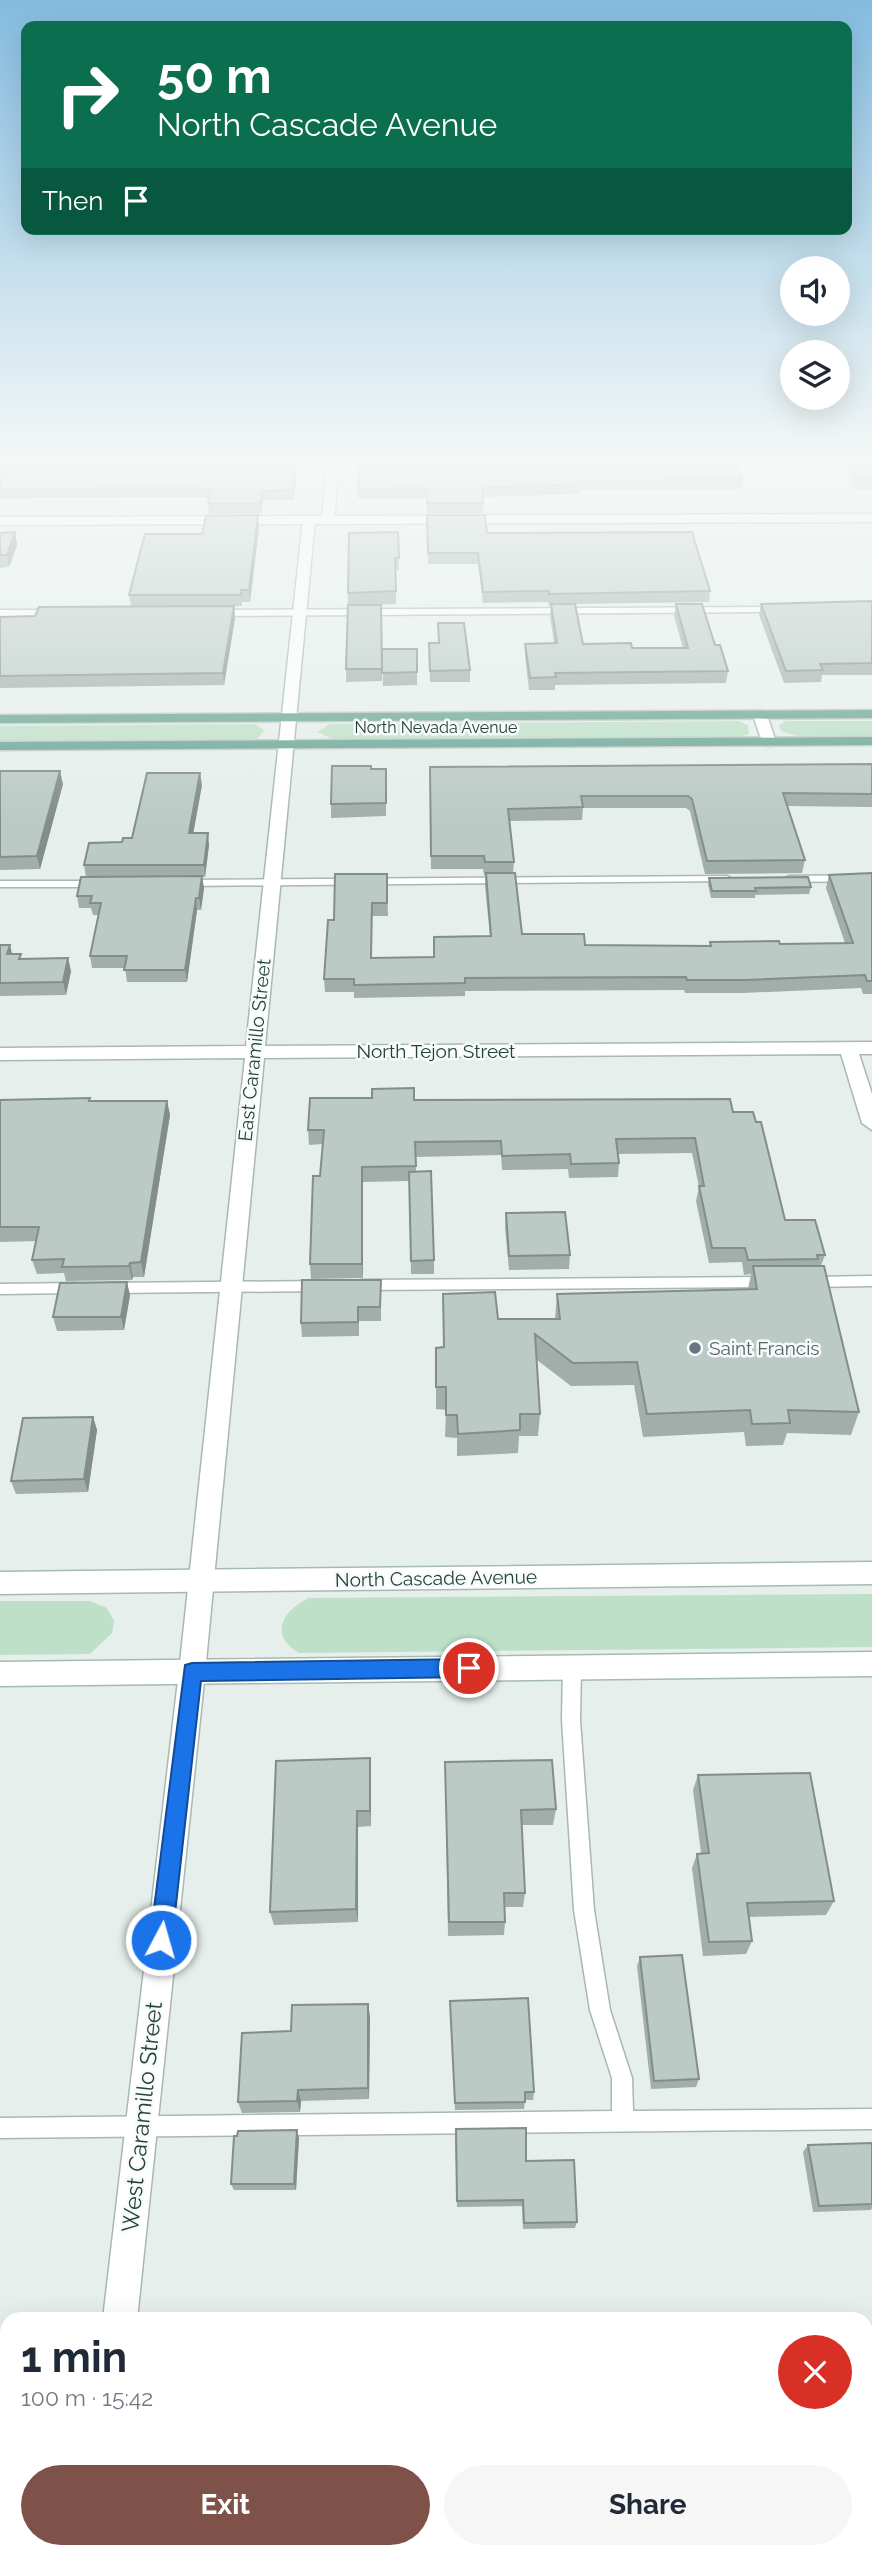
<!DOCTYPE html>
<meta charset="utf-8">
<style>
body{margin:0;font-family:Raleway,sans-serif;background:#f6f6f7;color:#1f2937;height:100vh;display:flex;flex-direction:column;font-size:26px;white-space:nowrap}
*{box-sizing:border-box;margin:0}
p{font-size:23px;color:#747a83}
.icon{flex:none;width:38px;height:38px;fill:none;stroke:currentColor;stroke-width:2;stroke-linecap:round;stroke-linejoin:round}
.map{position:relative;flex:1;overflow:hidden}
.drawer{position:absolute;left:0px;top:2312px;width:873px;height:247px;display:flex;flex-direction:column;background:#fff;border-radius:21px 21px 0 0;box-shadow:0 7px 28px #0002}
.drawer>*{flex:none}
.top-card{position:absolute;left:21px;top:21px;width:831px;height:214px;border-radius:14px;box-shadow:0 7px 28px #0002;background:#0b6e4f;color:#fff;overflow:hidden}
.controls{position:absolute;left:780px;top:256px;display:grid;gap:14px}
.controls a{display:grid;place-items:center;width:70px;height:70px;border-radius:50%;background:#fff;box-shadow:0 7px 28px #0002;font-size:35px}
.pin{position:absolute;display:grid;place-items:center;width:60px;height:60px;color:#fff;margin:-30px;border:4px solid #fff;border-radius:50%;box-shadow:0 2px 7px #0007}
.me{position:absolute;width:77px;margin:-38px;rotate:6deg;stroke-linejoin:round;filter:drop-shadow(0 0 5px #0008)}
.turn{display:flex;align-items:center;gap:24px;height:147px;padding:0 21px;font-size:32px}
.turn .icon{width:91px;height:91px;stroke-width:2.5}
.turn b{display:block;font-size:49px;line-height:60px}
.then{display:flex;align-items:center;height:66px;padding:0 21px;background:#0003;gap:14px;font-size:26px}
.round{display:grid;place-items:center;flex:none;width:74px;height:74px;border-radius:37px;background:#f6f6f7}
.headline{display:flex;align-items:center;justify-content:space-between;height:119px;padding:0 21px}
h1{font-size:42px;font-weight:700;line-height:52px}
.primary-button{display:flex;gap:14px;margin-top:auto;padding:14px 21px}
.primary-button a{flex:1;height:80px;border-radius:42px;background:#7f5249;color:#fff;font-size:28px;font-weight:700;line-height:80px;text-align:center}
.primary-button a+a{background:#f6f6f7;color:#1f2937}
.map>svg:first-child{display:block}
</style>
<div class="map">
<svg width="872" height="2558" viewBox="0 0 872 2558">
<rect width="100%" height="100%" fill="#e6efeb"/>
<path fill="#bfe0c8" d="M 738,721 L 748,725 L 749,734 L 738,737 L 333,739 L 317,732 L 330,724 Z
M 786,721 L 872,721 L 872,736 L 796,736 L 781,731 L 779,725 Z
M 255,724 L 264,730 L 258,738 L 251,740 L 0,741 L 0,726 Z
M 872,1594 L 872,1647 L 299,1653 C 268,1635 283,1610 309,1598 Z
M 0,1601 L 90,1601 L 107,1608 L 114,1621 L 112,1633 L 90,1654 L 0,1655 Z"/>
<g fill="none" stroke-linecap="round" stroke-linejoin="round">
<defs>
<path id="lane" d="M 776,607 L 779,608 L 779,612 L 215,616 L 211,613 L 215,610 Z
M 0,610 L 55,610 L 59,613 L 55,616 L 0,616 Z
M 872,875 L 872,881 L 789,882 L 784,879 L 789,876 Z
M 727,876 L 732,879 L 731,881 L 187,886 L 182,883 L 187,880 Z
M 0,881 L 97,881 L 102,884 L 97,887 L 0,887 Z
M 872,1276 L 872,1286 L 810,1287 L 805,1286 L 803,1282 L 805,1278 L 810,1277 Z
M 769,1277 L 774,1278 L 776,1282 L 774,1286 L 769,1287 L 362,1290 L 357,1289 L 355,1285 L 357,1281 L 362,1280 Z
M 321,1281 L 326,1282 L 328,1286 L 326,1290 L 321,1291 L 110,1293 L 105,1292 L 103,1288 L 105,1284 L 110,1283 Z
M 76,1283 L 81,1284 L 83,1288 L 81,1292 L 76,1293 L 0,1294 L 0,1284 Z
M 572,1659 L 578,1661 L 581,1667 L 580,1720 L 594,1910 L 610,2010 L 632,2078 L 633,2111 L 872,2109 L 872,2129 L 0,2138 L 0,2118 L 612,2111 L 612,2078 L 590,2010 L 574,1910 L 562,1720 L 563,1667 L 566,1661 Z"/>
<path id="street" d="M 327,463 L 339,463 L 334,520 L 328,524 L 322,520 Z
M 309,516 L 315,520 L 265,1046 L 872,1042 L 872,1054 L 859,1054 L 872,1094 L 872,1130 L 862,1123 L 841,1054 L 264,1058 L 205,1672 L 137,2319 L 103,2319 L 179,1672 L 245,1058 L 0,1060 L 0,1048 L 246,1046 L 303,520 Z
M 760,711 L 767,715 L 776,742 L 774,745 L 769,746 L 762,742 L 753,715 Z
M 79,2552 L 115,2552 L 114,2558 L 78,2558 Z"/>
<path id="secondary" d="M 872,514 L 872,522 L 0,525 L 0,517 Z
M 872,1562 L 872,1584 L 0,1594 L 0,1572 Z
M 872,1652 L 872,1676 L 0,1686 L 0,1662 Z"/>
<path id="primary" d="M 872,710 L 872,718 L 0,723 L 0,715 Z
M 872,737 L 872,745 L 0,750 L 0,742 Z"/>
</defs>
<use href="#lane" stroke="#a8b8b2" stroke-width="3"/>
<use href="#street" stroke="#a8b8b2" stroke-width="3"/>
<use href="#secondary" stroke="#a4bbb3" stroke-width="3"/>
<use href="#primary" stroke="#c2cac8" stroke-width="3"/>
<use href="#lane" fill="#fff" fill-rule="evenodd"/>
<use href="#street" fill="#fff" fill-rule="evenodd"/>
<use href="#secondary" fill="#fff" fill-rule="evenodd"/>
<use href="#primary" fill="#6aa596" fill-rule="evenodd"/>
</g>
<path fill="#a1aea9" d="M 0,463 L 304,463 L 304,467 L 297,468 L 294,500 L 263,500 L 261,513 L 209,514 L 208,504 L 209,498 L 198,497 L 0,498 Z
M 359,463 L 743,480 L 741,489 L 579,490 L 579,494 L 483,497 L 483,513 L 427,513 L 426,498 L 358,498 Z
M 842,463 L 872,463 L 872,489 L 855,489 Z
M 427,515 L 487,533 L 710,591 L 709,602 L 575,604 L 583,644 L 632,648 L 683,648 L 674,616 L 676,604 L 715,645 L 728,671 L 726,683 L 555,685 L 555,690 L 529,690 L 525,656 L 525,644 L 554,643 L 550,616 L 551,605 L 549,605 L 548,602 L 483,603 L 478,564 L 428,564 Z
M 259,527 L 250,602 L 242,602 L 242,606 L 234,606 L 235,618 L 224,685 L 0,688 L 0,617 L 35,616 L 131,606 L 129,595 L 202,534 Z
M 15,532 L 17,545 L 9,567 L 0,568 L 0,533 Z
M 398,532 L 399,570 L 396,570 L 396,604 L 372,605 L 381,605 L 382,681 L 346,682 L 348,593 Z
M 872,601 L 872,675 L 822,675 L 821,682 L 784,683 L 759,615 L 761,604 Z
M 429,643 L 470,670 L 470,682 L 430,682 Z
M 382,649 L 417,649 L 417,685 L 383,686 Z
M 872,764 L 872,807 L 787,806 L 805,860 L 802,873 L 705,874 L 690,811 L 686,808 L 583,808 L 582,820 L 509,821 L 514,862 L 513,873 L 522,934 L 585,945 L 709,946 L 710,942 L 780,944 L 845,943 L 826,888 L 829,875 L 872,873 L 872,994 L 863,994 L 861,988 L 743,993 L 685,993 L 684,990 L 465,991 L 465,996 L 354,998 L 354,992 L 325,992 L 324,979 L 334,920 L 387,874 L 388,916 L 372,916 L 372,958 L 434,957 L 490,936 L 485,886 L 485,875 L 484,875 L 483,869 L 431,869 L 430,767 Z
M 371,769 L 386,769 L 386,816 L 331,818 L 331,804 Z
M 0,771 L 63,784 L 40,869 L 0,870 Z
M 202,785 L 193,833 L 209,845 L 205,877 L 202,877 L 204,888 L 201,910 L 197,910 L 187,982 L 127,982 L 125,968 L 92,968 L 90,956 L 99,915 L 93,915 L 91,908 L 79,908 L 77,896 L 86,877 L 84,865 L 122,842 L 132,838 Z
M 709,878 L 811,887 L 809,894 L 755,895 L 755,898 L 711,898 L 708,885 Z
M 0,945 L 12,954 L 22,959 L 71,971 L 66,995 L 0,996 Z
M 90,1098 L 90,1101 L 167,1101 L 170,1115 L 144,1277 L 133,1277 L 132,1280 L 66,1281 L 64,1273 L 37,1274 L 32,1260 L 36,1241 L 0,1242 L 0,1100 Z
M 414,1100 L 733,1112 L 785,1220 L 825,1255 L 821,1266 L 859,1412 L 851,1435 L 787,1433 L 783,1445 L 746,1446 L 744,1432 L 643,1437 L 634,1385 L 571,1386 L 537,1360 L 540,1414 L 538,1436 L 519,1436 L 518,1453 L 457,1456 L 457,1438 L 445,1437 L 446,1410 L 436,1409 L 436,1348 L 444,1347 L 498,1319 L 555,1319 L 557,1294 L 748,1289 L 751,1274 L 744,1275 L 742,1262 L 709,1263 L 696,1201 L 699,1187 L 692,1153 L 618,1154 L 619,1163 L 618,1177 L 569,1178 L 568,1169 L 502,1170 L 501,1155 L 416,1157 L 416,1172 L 434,1260 L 434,1274 L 411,1274 L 409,1181 L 363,1182 L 363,1278 L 311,1279 L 310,1264 L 320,1176 L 323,1144 L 309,1145 L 308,1130 Z
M 506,1213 L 570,1255 L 569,1269 L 509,1270 L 505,1227 Z
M 381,1293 L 381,1321 L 359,1321 L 359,1336 L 302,1337 L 301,1323 Z
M 130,1295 L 124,1330 L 57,1331 L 53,1317 Z
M 93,1417 L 97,1430 L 88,1492 L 16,1494 L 11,1481 Z
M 370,1758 L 371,1826 L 358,1827 L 358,1922 L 274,1925 L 270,1912 Z
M 445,1762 L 556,1809 L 553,1825 L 521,1825 L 525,1893 L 523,1907 L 505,1907 L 505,1922 L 504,1935 L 448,1936 Z
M 698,1775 L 834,1901 L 826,1915 L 749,1917 L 752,1941 L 746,1954 L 703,1956 L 692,1868 L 697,1854 L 701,1853 L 693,1790 Z
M 640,1957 L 699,2079 L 696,2087 L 651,2089 L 637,1966 Z
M 450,2001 L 534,2092 L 533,2100 L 525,2100 L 524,2109 L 455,2110 Z
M 370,2016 L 369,2099 L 301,2101 L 300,2112 L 242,2113 L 238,2102 L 291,2031 Z
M 455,2136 L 526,2161 L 577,2222 L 575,2228 L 523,2229 L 522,2206 L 457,2207 Z
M 299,2138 L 296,2190 L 234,2190 L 231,2184 Z
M 872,2143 L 872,2208 L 871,2210 L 813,2212 L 803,2152 L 808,2145 Z
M 630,2552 L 736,2552 L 736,2558 L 630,2558 Z
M 823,2552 L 866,2552 L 872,2558 L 824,2558 Z"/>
<path fill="#838d89" d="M 296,463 L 297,468 L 294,500 L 293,490 Z
M 262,491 L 263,500 L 261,513 L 260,504 Z
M 258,515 L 259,527 L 250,602 L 249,590 Z
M 15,532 L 17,545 L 9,567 L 7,555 Z
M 234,606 L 235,618 L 224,685 L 223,673 Z
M 60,771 L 63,784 L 40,869 L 37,856 Z
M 200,773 L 202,785 L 191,846 L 189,833 Z
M 208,833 L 209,845 L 205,877 L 204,865 Z
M 202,876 L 204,888 L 201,910 L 199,898 Z
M 196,898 L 197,910 L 187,982 L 185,970 Z
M 10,945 L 13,958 L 7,954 Z
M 68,958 L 71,971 L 66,995 L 63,982 Z
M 167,1101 L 170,1115 L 144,1277 L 141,1262 Z
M 362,1167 L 363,1182 L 363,1278 L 362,1264 Z
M 130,1263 L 133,1277 L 132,1280 L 129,1266 Z
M 127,1282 L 130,1295 L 124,1330 L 121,1317 Z
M 93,1417 L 97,1430 L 88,1492 L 84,1479 Z
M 370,1758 L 371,1774 L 371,1826 L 370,1811 Z
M 357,1811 L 358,1827 L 358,1922 L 356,1909 Z
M 368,2004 L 370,2016 L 369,2099 L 368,2088 Z
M 298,2090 L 301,2101 L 300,2112 L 297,2101 Z
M 297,2130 L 299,2138 L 296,2190 L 294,2184 Z"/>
<path fill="#bbcac4" stroke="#838d89" stroke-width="2" d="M 0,463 L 296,463 L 293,490 L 262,491 L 260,504 L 208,504 L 211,490 L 197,488 L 0,489 Z
M 359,463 L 735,463 L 743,480 L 578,481 L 579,484 L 482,488 L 483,503 L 427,503 L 426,488 L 358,489 Z
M 848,463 L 872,463 L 872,480 L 857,480 Z
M 258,515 L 249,590 L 241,590 L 241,595 L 129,595 L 145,534 L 202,534 L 206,516 Z
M 427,515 L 485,515 L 487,533 L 692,532 L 710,591 L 549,594 L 549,591 L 483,592 L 478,553 L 428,553 Z
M 15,532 L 7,555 L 0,555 L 0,533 Z
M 398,532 L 399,558 L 395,558 L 396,591 L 348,593 L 349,533 Z
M 872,601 L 872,663 L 820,664 L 823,670 L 786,671 L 761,604 Z
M 551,604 L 575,604 L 583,644 L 631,643 L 632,648 L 688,648 L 676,604 L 702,604 L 715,645 L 720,645 L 728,671 L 555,673 L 556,677 L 530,678 L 525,644 L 557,643 Z
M 348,605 L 381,605 L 382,669 L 346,669 Z
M 234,606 L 223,673 L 0,676 L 0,617 L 35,616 L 39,607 Z
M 438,623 L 464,623 L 470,670 L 430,671 L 429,643 L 439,643 Z
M 382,649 L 417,649 L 417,672 L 382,673 Z
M 872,764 L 872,794 L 783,793 L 805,860 L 707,861 L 692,799 L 688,796 L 581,796 L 583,807 L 508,809 L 514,862 L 485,862 L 484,856 L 431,856 L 430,767 Z
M 332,766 L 371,766 L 371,769 L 386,769 L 386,803 L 331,804 Z
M 0,771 L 60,771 L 37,856 L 0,857 Z
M 147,773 L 200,773 L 189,833 L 208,833 L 204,865 L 84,865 L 89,843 L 122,842 L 123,838 L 132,838 Z
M 486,873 L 515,873 L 522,934 L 584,934 L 585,945 L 711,946 L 710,942 L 779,941 L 780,944 L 853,943 L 829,875 L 872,873 L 872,981 L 867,981 L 865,975 L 745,980 L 687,980 L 686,977 L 465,978 L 465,983 L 354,985 L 354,979 L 324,979 L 328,920 L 334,920 L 335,874 L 387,874 L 387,903 L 372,903 L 371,958 L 434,957 L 434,937 L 491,936 Z
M 202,876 L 199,898 L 196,898 L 185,970 L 124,970 L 127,956 L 90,956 L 101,903 L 90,903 L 92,896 L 77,896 L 81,877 Z
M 808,877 L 811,887 L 755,888 L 756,891 L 712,891 L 709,878 Z
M 0,945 L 10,945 L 7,954 L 21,954 L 19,959 L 68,958 L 63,982 L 0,983 Z
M 414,1088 L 414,1100 L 730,1099 L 733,1112 L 753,1112 L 756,1122 L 761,1122 L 785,1220 L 815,1220 L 825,1255 L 817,1255 L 818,1259 L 748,1260 L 745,1248 L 712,1248 L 699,1186 L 704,1186 L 695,1138 L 616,1139 L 619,1163 L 571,1164 L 570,1154 L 502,1156 L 501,1141 L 415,1142 L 416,1166 L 362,1167 L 362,1264 L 310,1264 L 313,1176 L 320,1176 L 324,1130 L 308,1130 L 310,1098 L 372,1098 L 372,1089 Z
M 90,1098 L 89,1101 L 167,1101 L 141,1262 L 130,1263 L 129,1266 L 62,1267 L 64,1259 L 32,1260 L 39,1227 L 0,1227 L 0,1100 Z
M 431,1171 L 434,1260 L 411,1261 L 409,1172 Z
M 565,1212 L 570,1255 L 509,1256 L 506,1213 Z
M 753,1266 L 824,1266 L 859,1412 L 788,1410 L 790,1423 L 752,1424 L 750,1410 L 647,1414 L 637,1362 L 573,1363 L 535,1334 L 540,1414 L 520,1414 L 520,1430 L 458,1434 L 457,1415 L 446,1415 L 446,1387 L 436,1387 L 436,1348 L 444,1347 L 443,1294 L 495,1292 L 498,1319 L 560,1319 L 557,1294 L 757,1289 Z
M 302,1280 L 381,1280 L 380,1307 L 358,1307 L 358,1322 L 301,1323 Z
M 127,1282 L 121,1317 L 53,1317 L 60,1283 Z
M 93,1417 L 84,1479 L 11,1481 L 23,1418 Z
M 370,1758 L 370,1811 L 357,1811 L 356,1909 L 270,1912 L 276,1761 Z
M 552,1760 L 556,1809 L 521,1810 L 525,1893 L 504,1893 L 505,1922 L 449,1922 L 445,1762 Z
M 810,1773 L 834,1901 L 747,1903 L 752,1941 L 709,1942 L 697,1854 L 709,1853 L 698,1775 Z
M 682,1955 L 699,2079 L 654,2081 L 640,1957 Z
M 528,1998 L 534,2092 L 525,2092 L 525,2102 L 455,2103 L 450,2001 Z
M 368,2004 L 368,2088 L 298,2090 L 297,2101 L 238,2102 L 242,2033 L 291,2031 L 292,2005 Z
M 526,2128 L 526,2161 L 574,2160 L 577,2222 L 524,2223 L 523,2200 L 457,2201 L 456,2129 Z
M 297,2130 L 294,2184 L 231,2184 L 234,2136 L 237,2136 L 238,2131 Z
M 872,2143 L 872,2204 L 819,2206 L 808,2145 Z
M 866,2420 L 872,2420 L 872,2558 L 831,2558 L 830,2552 L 866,2552 Z
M 211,2552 L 285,2552 L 284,2558 L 210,2558 Z
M 458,2552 L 578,2552 L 578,2558 L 458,2558 Z
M 635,2552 L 736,2552 L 736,2558 L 635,2558 Z"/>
<linearGradient id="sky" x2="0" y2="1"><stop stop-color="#84bce0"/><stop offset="0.56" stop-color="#f4f8f6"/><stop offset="1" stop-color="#f4f8f6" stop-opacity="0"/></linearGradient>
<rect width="872" height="821" fill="url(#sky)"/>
<path fill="#1a73e8" stroke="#114b97" stroke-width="2" d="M 469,1659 L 476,1662 L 479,1668 L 476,1675 L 469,1677 L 201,1681 L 172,1940 L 169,1947 L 161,1950 L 153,1947 L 150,1940 L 185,1665 L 192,1663 Z"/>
<circle fill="#6b7280" stroke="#f7fbf9" stroke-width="2.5" cx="695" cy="1348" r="7"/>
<g text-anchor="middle" stroke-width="5" stroke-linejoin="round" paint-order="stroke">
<g font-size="16" fill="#24423a" stroke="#f7fbf9">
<text x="436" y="733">North Nevada Avenue</text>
</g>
<g font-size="19" fill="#24423a" stroke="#f7fbf9">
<text transform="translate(254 1050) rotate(-84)" y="7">East Caramillo Street</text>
<text x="436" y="1058">North Tejon Street</text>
<text transform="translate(436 1578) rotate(-1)" y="7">North Cascade Avenue</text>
</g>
<g font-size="19" fill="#5b616d" stroke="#f7fbf9" text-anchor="start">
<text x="709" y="1355">Saint Francis</text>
</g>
<g font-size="23" fill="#24423a" stroke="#f7fbf9">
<text transform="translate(142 2117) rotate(-84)" y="8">West Caramillo Street</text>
</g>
</g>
</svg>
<div class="controls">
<a><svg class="icon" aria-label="sound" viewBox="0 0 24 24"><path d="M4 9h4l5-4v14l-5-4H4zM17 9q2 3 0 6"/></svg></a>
<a><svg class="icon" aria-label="layers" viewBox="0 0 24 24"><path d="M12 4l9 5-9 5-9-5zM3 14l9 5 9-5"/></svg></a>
</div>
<div class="pin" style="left:469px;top:1668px;background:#d93025"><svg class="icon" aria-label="arrive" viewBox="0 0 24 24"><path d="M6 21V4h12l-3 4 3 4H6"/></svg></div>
<svg class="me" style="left:161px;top:1940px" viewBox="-20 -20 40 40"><circle r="17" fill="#1a73e8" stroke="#fff" stroke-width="3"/><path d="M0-11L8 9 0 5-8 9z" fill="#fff"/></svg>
<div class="top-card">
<div class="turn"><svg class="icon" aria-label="right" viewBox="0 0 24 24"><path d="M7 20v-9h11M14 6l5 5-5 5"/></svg><div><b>50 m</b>North Cascade Avenue</div></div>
<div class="then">Then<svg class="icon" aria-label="arrive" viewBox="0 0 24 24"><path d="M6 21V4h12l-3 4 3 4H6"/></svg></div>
</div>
<section class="drawer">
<div class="headline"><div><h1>1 min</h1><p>100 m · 15:42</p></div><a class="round" style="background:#d93025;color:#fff"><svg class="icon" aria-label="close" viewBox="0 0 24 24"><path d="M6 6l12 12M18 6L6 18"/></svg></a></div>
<div class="primary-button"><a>Exit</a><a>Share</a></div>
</section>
</div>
